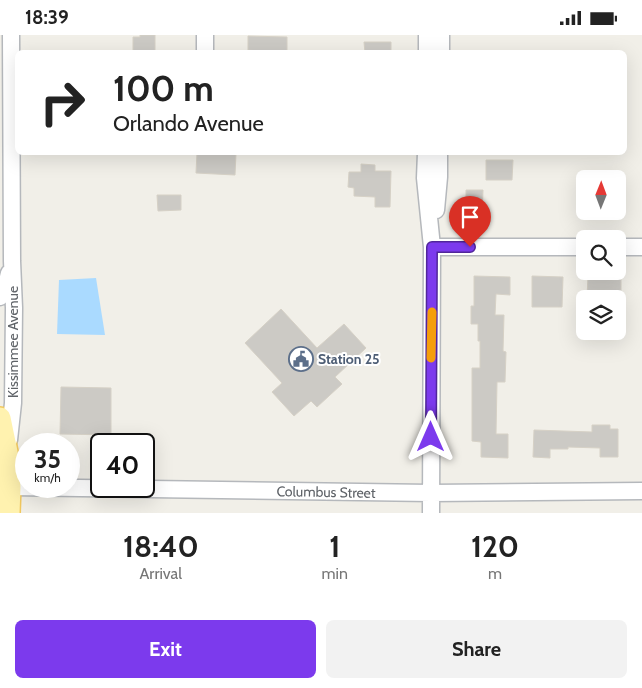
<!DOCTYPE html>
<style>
body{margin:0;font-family:Cabin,sans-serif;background:#f2f2f2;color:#222;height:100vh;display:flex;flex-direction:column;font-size:19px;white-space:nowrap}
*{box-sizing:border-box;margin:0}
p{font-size:16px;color:#767676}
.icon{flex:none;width:28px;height:28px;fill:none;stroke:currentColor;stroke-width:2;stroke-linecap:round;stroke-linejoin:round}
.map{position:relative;height:478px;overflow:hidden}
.details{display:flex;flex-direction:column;background:#fff;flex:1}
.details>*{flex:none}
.banner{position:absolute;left:15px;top:15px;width:612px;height:105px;border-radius:8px;box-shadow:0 5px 20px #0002;background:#fff;color:#222;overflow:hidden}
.needle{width:32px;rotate:1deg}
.fabs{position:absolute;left:576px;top:135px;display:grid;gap:10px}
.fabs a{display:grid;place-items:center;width:50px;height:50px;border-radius:8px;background:#fff;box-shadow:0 5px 20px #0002;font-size:25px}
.speed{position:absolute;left:15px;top:398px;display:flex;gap:10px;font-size:25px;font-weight:700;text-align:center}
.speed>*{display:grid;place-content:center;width:65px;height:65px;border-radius:50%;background:#fff;box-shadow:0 5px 20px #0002;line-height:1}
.speed small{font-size:12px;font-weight:400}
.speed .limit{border:2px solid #111;border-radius:8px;background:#fff;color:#111}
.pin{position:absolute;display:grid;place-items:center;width:42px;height:42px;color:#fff;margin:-51px -21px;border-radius:50% 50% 50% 0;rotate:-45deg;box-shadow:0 0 5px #0007}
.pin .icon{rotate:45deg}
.me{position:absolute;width:55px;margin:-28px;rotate:0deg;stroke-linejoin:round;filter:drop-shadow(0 0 4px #0008)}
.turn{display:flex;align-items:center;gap:18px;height:105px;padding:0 15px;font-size:22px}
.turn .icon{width:65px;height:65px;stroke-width:2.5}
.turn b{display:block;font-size:35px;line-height:42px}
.eta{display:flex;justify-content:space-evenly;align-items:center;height:85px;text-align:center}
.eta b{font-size:30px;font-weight:700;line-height:35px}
.button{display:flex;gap:10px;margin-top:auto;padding:10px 15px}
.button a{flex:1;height:58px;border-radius:8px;background:#7c3aed;color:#fff;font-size:20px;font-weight:700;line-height:58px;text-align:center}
.button a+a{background:#f2f2f2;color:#222}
.status{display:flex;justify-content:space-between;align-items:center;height:35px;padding:0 25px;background:#fff;direction:ltr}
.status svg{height:14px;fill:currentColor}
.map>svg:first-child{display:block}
</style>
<div class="status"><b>18:39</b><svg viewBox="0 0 49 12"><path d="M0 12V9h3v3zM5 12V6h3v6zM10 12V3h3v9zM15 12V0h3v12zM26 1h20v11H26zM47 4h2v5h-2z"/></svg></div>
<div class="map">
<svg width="642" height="478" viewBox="0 0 642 478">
<rect width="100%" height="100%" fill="#f1efe8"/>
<path fill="#aadaff" d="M 96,243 L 105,300 L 57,299 L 59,245 Z"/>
<path fill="#cccac5" stroke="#d6d1c6" d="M 140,0 L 155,0 L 155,18 L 133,18 L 133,2 L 140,2 Z
M 248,1 L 287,2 L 287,18 L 259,18 L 259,16 L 248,15 Z
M 364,7 L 391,7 L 391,18 L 365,18 Z
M 197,118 L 236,118 L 235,140 L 196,138 Z
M 486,125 L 513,125 L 512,145 L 486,145 Z
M 361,129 L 375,130 L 375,136 L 391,136 L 390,172 L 375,172 L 375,162 L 354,161 L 354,153 L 348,152 L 349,137 L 361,137 Z
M 466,155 L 483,155 L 482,185 L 466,184 Z
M 157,160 L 181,160 L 181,175 L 158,176 Z
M 474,241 L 510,242 L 510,260 L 496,259 L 495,280 L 504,280 L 503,316 L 506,317 L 505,347 L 497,347 L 496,399 L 508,399 L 508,423 L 481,422 L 481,407 L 472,406 L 472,333 L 480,333 L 480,306 L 478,306 L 478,289 L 471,289 L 471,271 L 474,271 Z
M 532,241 L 563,242 L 562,272 L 532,272 Z
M 588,241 L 621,241 L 621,264 L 587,264 Z
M 281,274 L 317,313 L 344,289 L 366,313 L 335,342 L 342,349 L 317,372 L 311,366 L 294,381 L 272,357 L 282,348 L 245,308 Z
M 61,352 L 111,353 L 111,400 L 60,399 Z
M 592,390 L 610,390 L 610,394 L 618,394 L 618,422 L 600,422 L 600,413 L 568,412 L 568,414 L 550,414 L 550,423 L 533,422 L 534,395 L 592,397 Z"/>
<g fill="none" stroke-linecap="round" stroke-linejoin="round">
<defs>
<path id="minor" d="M 205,18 L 205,0
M 427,18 L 427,0
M 441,18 L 441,0
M 426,118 L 425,143 L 432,212 L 431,478
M 436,175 L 439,142 L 439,118
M 432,212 L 585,212
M 618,212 L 642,212
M 0,262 L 5,255 L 9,238
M 9,405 L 13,368 L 14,273 L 12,226 L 11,0
M 10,452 L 431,458 L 642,456"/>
<path id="major" d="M 0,383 L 7,417 L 10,452 L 9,478"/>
</defs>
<use href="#minor" stroke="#b5b8bc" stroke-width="19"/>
<use href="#major" stroke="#f2c960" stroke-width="24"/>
<use href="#minor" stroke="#fff" stroke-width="16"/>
<use href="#major" stroke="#fff2af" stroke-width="21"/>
</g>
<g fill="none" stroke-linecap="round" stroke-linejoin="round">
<defs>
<path id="route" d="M 431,402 L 432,212 L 470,212"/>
</defs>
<use href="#route" stroke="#51269a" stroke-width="12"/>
<use href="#route" stroke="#7c3aed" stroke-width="9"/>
<path stroke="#f59e0b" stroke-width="9" d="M 431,323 L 432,277"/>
</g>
<defs>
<symbol id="civic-ring" viewBox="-11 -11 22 22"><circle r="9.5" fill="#fff" stroke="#5c6f8a" stroke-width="1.5"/><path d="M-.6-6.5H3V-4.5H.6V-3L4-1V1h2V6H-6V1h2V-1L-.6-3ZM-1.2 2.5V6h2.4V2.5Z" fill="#5c6f8a"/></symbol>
</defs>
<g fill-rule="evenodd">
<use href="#civic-ring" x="287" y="310" width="28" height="28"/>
</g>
<g text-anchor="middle" stroke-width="4" stroke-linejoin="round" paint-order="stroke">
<g font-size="14" fill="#5f6368" stroke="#fff">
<text transform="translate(13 307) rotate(-90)" y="5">Kissimmee Avenue</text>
<text transform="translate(326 457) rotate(1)" y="5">Columbus Street</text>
</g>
<g font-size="14" font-weight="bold" fill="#4e5e75" stroke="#fff" text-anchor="start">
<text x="318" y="329">Station 25</text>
</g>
</g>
</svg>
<div class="fabs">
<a><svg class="needle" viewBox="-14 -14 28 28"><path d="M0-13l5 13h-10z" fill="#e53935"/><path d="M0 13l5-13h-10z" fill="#767676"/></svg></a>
<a><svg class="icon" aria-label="search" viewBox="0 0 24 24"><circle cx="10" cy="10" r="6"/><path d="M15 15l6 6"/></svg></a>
<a><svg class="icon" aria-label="layers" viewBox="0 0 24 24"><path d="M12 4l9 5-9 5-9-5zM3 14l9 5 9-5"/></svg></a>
</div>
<div class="speed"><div>35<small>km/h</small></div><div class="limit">40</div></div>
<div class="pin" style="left:470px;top:212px;background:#d93025"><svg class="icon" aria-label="arrive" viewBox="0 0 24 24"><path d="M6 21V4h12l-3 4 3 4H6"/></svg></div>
<svg class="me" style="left:431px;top:402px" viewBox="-20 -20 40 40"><path d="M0-17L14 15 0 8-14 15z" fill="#7c3aed" stroke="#fff" stroke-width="4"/></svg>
<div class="banner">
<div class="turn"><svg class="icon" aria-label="right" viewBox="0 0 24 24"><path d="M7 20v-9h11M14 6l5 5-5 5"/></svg><div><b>100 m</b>Orlando Avenue</div></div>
</div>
</div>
<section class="details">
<div class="eta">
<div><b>18:40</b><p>Arrival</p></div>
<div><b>1</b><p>min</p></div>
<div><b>120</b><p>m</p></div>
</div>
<div class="button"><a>Exit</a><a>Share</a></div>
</section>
